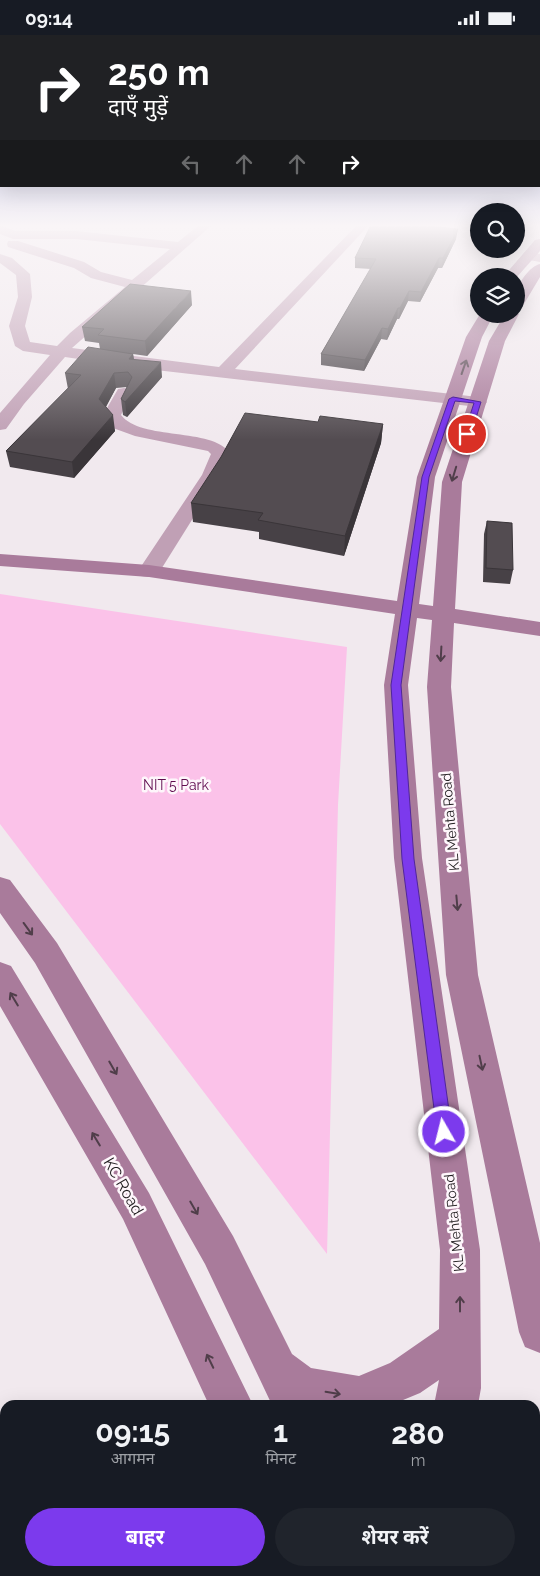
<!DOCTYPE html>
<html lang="hi">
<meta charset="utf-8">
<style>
body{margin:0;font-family:Raleway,"Noto Sans Devanagari",sans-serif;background:#20242c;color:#f1f3f6;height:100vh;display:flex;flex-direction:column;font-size:19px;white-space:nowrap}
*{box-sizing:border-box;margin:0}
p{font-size:16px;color:#9ea1a6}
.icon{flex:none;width:28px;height:28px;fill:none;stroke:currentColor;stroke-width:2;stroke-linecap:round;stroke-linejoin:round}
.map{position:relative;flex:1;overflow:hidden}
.panel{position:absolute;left:0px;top:1365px;width:540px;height:176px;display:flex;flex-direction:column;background:#171b24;border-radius:15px 15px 0 0;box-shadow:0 5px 20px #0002}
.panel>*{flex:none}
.banner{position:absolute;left:0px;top:0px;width:540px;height:152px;box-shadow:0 5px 20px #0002;background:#202124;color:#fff;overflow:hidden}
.buttons{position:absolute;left:470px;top:168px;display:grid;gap:10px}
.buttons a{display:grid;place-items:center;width:55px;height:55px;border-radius:50%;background:#171b24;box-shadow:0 5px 20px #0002;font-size:25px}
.pin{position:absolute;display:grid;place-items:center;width:42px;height:42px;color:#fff;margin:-21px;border:2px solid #fff;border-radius:50%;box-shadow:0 1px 5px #0007}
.me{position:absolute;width:55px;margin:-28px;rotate:352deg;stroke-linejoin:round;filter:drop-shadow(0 0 4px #0008)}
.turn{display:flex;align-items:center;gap:18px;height:105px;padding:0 25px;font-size:22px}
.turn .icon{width:65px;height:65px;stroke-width:2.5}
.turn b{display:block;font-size:35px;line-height:42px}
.lanes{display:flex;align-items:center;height:48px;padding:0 25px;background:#0003;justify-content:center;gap:25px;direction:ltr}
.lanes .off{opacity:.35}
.eta{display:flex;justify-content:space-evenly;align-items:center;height:85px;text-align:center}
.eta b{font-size:30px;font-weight:700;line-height:35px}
.button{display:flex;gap:10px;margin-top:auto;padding:10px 25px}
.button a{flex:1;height:58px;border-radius:30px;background:#7c3aed;color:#fff;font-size:20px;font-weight:700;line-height:58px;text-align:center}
.button a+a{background:#20242c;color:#f1f3f6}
.status{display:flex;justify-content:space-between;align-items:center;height:35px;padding:0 25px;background:#171b24;direction:ltr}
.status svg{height:14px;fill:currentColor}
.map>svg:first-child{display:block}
</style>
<div class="status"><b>09:14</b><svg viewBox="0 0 49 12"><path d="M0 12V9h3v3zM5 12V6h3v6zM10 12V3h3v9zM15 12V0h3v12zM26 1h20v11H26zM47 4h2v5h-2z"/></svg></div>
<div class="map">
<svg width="540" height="1541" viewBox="0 0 540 1541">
<rect width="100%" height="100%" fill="#f1e9ee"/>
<path fill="#fbc2e9" d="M 0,559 L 347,612 L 338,770 L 327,1219 L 0,789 Z"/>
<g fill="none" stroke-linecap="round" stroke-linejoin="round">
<path fill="#c0a0b5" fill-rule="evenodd" d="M 0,190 L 15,196 L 76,196 L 178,207 L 199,190 L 212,190 L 72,313 L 219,332 L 357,190 L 369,190 L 235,334 L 478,362 L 484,363 L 487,367 L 484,371 L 478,372 L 147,334 L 65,322 L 24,369 L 6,394 L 0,395 L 0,378 L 50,320 L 23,316 L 15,311 L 9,291 L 18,262 L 16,240 L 0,228 L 0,219 L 12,223 L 30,239 L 32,262 L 25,291 L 30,307 L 57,311 L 70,298 L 125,252 L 91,243 L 74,233 L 8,212 L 7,209 L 8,206 L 18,206 L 84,227 L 101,237 L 132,245 L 170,214 L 76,204 L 13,204 L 0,199 Z
M 529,217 L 540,219 L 540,227 L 524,224 L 522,221 L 524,218 Z
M 124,353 L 130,354 L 132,358 L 121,380 C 141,406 212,392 230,418 L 220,440 L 160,536 L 157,541 L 149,542 L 141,541 L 138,536 L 202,440 L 211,419 L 208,416 L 135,401 L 113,393 L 103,380 L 118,354 Z"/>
<path fill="#a97b9b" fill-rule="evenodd" d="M 540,204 L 540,216 L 516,243 L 516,241 L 504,241 L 535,205 Z
M 540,229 L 540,242 L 521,274 L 516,275 C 516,270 515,263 516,258 C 518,248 530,231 540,229 Z
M 516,276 L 519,279 L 505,306 L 462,447 L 455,574 L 540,587 L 540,601 L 454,588 L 451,652 L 478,940 L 540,1208 L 540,1318 L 525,1312 L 519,1297 L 446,940 L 427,652 L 432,585 L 417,583 L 408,650 L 422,823 L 480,1215 L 481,1353 L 478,1370 L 434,1370 L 439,1345 L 420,1358 L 391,1370 L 272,1370 L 205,1229 L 35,928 L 0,878 L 0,842 L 10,845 L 57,908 L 233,1201 L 292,1319 L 311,1333 L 359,1341 L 390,1328 L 439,1294 L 440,1215 L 394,823 L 384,650 L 395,579 L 149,542 L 0,531 L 0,519 L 149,530 L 397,566 L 417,442 L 466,302 L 480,279 L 494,279 L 482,302 L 435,442 L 419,569 L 433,571 L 442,447 L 489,306 L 505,279 L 516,279 Z
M 0,927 L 11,931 L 149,1158 L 253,1370 L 209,1370 L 123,1184 L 0,971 Z
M 540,1416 L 540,1474 L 535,1476 L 535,1418 Z
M 284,1536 L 332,1536 L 334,1541 L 286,1541 Z
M 357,1536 L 434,1536 L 432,1541 L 359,1541 Z
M 477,1536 L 526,1536 L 524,1541 L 475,1541 Z"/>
</g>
<path fill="#474146" d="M 432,192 L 456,204 L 442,233 L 438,233 L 420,267 L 408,266 L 399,284 L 397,284 L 387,305 L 381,304 L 364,336 L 321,330 L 321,319 L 371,234 L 355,233 L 355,223 Z
M 192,270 L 147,321 L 133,319 L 134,324 L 162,342 L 127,382 L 123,380 L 121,364 L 127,352 L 116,353 L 106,372 L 115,396 L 74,443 L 10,432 L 6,416 L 68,354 L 65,338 L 100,314 L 99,308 L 85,306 L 82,292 Z
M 318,387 L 383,389 L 381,408 L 344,521 L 259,504 L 259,497 L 193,487 L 191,468 Z
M 487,486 L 513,535 L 510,549 L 483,547 L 484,499 Z"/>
<path fill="#3a3539" d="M 458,194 L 456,204 L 442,233 L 443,223 Z
M 439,223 L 438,233 L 420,267 L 421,257 Z
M 191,256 L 192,270 L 147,321 L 145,306 Z
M 409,256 L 408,266 L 399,284 L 400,273 Z
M 398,273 L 397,284 L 387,305 L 388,294 Z
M 382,293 L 381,304 L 364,336 L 365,325 Z
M 133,319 L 135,334 L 129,324 Z
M 161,327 L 162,342 L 127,382 L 125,367 Z
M 114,338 L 116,353 L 101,380 L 99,364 Z
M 113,380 L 115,396 L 74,443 L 72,427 Z
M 383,389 L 381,408 L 344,521 L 345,501 Z
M 4,1534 L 5,1534 L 5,1536 L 16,1536 L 17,1541 L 6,1541 Z"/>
<path fill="#534c51" stroke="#3a3539" d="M 371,190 L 429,190 L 429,191 L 458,194 L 443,223 L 439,223 L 421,257 L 409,256 L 400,273 L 398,273 L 388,294 L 382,293 L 365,325 L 321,319 L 376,224 L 355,223 Z
M 130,249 L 191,256 L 145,306 L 98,300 L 104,294 L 82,292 Z
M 88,312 L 133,319 L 129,324 L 161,327 L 125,367 L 121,364 L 132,342 L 128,337 L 114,338 L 99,364 L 113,380 L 72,427 L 6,416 L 81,340 L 65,338 Z
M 245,378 L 318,387 L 320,381 L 383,389 L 345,501 L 258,485 L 263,478 L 191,468 L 221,422 Z
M 487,486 L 512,488 L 513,535 L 486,533 Z
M 4,1534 L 6,1541 L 0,1541 L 0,1537 Z"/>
<defs><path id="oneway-shaft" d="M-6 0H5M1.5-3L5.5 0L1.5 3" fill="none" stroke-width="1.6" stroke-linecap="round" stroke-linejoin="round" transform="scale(1.25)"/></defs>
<g stroke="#503e4a">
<use href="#oneway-shaft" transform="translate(464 332) rotate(-71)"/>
<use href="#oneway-shaft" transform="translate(454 439) rotate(107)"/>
<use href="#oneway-shaft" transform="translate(441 619) rotate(93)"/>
<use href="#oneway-shaft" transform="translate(457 868) rotate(85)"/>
<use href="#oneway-shaft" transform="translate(28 894) rotate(54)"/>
<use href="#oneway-shaft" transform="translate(14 964) rotate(-121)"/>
<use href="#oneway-shaft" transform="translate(481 1028) rotate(78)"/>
<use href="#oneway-shaft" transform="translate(113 1033) rotate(60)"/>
<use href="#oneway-shaft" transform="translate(96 1104) rotate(-121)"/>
<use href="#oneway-shaft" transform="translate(194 1173) rotate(60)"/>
<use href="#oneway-shaft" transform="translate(460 1269) rotate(-90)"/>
<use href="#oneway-shaft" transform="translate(210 1326) rotate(-116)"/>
<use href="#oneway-shaft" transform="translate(333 1358) rotate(9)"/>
</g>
<linearGradient id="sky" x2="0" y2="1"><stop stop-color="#a2a7da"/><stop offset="0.47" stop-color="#f9f5f7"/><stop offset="1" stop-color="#f9f5f7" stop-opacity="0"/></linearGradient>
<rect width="540" height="405" fill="url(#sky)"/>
<path fill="#7c3aed" stroke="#51269a" d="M 453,362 L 481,367 L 471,399 L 467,401 L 464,399 L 474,368 L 455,366 L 429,442 L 401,650 L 414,824 L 452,1097 L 449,1103 L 444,1105 L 439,1103 L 437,1097 L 402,824 L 391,650 L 422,442 L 449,364 Z"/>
<g text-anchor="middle" stroke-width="5" stroke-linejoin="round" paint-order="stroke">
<g font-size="14" fill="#600c4f" stroke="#fef6fb">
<text x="176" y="755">NIT 5 Park</text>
</g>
<g font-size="14" fill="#201d1f" stroke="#fef6fb">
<text transform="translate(450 787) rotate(-95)" y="5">KL Mehta Road</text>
<text transform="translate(454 1188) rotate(-96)" y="5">KL Mehta Road</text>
</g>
<g font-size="16" fill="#201d1f" stroke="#fef6fb">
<text transform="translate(124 1151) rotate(60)" y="6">KC Road</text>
</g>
</g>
</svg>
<div class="buttons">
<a><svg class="icon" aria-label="search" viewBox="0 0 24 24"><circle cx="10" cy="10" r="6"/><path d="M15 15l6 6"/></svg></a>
<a><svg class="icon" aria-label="layers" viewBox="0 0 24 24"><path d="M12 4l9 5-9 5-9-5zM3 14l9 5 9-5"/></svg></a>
</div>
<div class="pin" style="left:467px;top:399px;background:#d93025"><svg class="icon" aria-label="arrive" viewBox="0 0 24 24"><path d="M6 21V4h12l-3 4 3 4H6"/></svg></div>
<svg class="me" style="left:444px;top:1097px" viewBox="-20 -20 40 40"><circle r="17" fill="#7c3aed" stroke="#fff" stroke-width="3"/><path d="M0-11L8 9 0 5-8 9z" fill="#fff"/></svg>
<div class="banner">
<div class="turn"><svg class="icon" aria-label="right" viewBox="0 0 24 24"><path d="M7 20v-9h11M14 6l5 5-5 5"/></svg><div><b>250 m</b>दाएँ मुड़ें</div></div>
<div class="lanes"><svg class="icon off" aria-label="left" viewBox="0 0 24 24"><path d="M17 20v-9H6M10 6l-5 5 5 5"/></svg><svg class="icon off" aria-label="ahead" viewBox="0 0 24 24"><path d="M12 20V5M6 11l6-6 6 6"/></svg><svg class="icon off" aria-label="ahead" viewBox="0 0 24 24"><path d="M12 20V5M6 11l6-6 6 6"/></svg><svg class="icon" aria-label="right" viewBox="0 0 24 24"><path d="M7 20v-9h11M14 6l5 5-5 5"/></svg></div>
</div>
<section class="panel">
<div class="eta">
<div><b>09:15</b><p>आगमन</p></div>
<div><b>1</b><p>मिनट</p></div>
<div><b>280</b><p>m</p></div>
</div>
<div class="button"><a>बाहर</a><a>शेयर करें</a></div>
</section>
</div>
